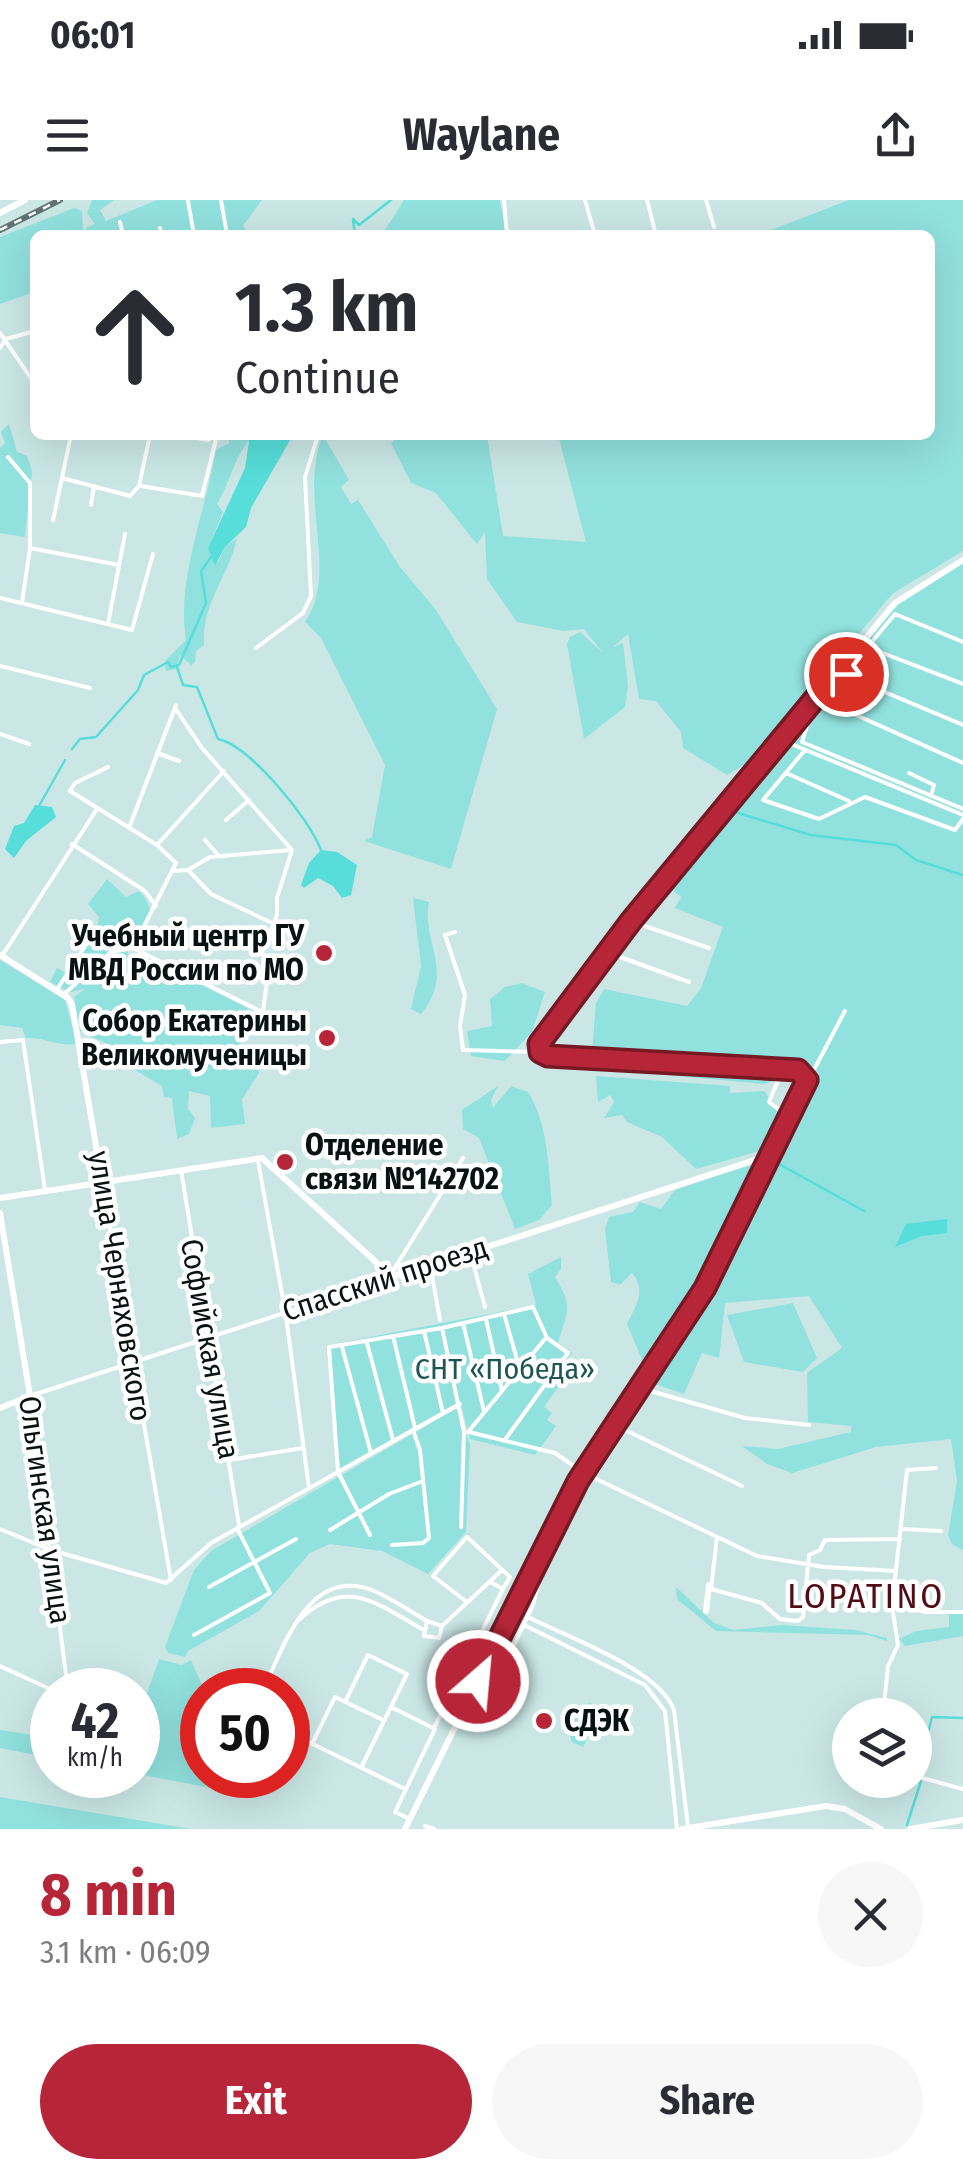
<!DOCTYPE html>
<meta charset="utf-8">
<style>
body{margin:0;font-family:"Fira Sans Condensed",sans-serif;background:#f7f7f7;color:#2b2b33;height:100vh;display:flex;flex-direction:column;font-size:38px;white-space:nowrap}
*{box-sizing:border-box;margin:0}
p{font-size:32px;color:#7c7c81}
.icon{flex:none;width:55px;height:55px;fill:none;stroke:currentColor;stroke-width:2;stroke-linecap:round;stroke-linejoin:round}
.map{position:relative;height:1629px;overflow:hidden}
.side{display:flex;flex-direction:column;background:#fff;flex:1}
.side>*{flex:none}
.guide{position:absolute;left:30px;top:30px;width:905px;height:210px;border-radius:15px;box-shadow:0 10px 40px #0002;background:#fff;color:#2b2b33;overflow:hidden}
.tools{position:absolute;left:832px;top:1498px;display:grid;gap:20px}
.tools a{display:grid;place-items:center;width:100px;height:100px;border-radius:50%;background:#fff;box-shadow:0 10px 40px #0002;font-size:50px}
.speed{position:absolute;left:30px;top:1468px;display:flex;gap:20px;font-size:50px;font-weight:700;text-align:center}
.speed>*{display:grid;place-content:center;width:130px;height:130px;border-radius:50%;background:#fff;box-shadow:0 10px 40px #0002;line-height:1}
.speed small{font-size:25px;font-weight:400}
.speed .limit{border:15px solid #d22;background:#fff;color:#111}
.pin{position:absolute;display:grid;place-items:center;width:85px;height:85px;color:#fff;margin:-42px;border:5px solid #fff;border-radius:50%;box-shadow:0 2px 10px #0007}
.me{position:absolute;width:110px;margin:-55px;rotate:27deg;stroke-linejoin:round;filter:drop-shadow(0 0 8px #0008)}
.turn{display:flex;align-items:center;gap:35px;height:210px;padding:0 40px;font-size:45px}
.turn .icon{width:130px;height:130px;stroke-width:2.5}
.turn b{display:block;font-size:70px;line-height:85px}
.round{display:grid;place-items:center;flex:none;width:105px;height:105px;border-radius:52px;background:#f7f7f7}
.headline{display:flex;align-items:center;justify-content:space-between;height:170px;padding:0 40px}
h1{font-size:60px;font-weight:700;line-height:75px;color:#b72638}
.action{display:flex;gap:20px;margin-top:auto;padding:20px 40px}
.action a{flex:1;height:115px;border-radius:60px;background:#b72638;color:#fff;font-size:40px;font-weight:700;line-height:115px;text-align:center}
.action a+a{background:#f7f7f7;color:#2b2b33}
.status{display:flex;justify-content:space-between;align-items:center;height:70px;padding:0 50px;background:#fff;direction:ltr}
.status svg{height:28px;fill:currentColor}
header{display:flex;justify-content:space-between;align-items:center;height:130px;padding:0 40px;background:#fff;font-size:45px;font-weight:700}
.map>svg:first-child{display:block}
</style>
<div class="status"><b>06:01</b><svg viewBox="0 0 49 12"><path d="M0 12V9h3v3zM5 12V6h3v6zM10 12V3h3v9zM15 12V0h3v12zM26 1h20v11H26zM47 4h2v5h-2z"/></svg></div>
<header><svg class="icon" aria-label="menu" viewBox="0 0 24 24"><path d="M4 6h16M4 12h16M4 18h16"/></svg>Waylane<svg class="icon" aria-label="share" viewBox="0 0 24 24"><path d="M12 15V3M7 8l5-5 5 5M5 13v7h14v-7"/></svg></header>
<div class="map">
<svg width="963" height="1629" viewBox="0 0 963 1629">
<rect width="100%" height="100%" fill="#cae7e6"/>
<path fill="#91e1de" d="M 92,0 L 114,0 L 100,10 L 106,21 L 157,0 L 262,0 L 243,26 L 249,35 L 87,35 L 86,28 L 95,24 L 87,13 Z
M 404,0 L 500,0 L 506,35 L 382,35 Z
M 849,0 L 963,0 L 963,351 L 892,394 L 757,557 L 727,575 L 683,548 L 681,532 L 656,501 L 639,499 L 628,434 L 613,447 L 623,443 L 628,486 L 625,507 L 584,539 L 567,444 L 570,437 L 580,432 L 603,453 L 584,429 L 564,431 L 517,422 L 487,379 L 485,332 L 477,344 L 436,293 L 411,283 L 391,243 L 401,235 L 487,235 L 503,336 L 586,342 L 558,235 L 930,235 L 930,35 L 758,35 Z
M 74,8 L 82,11 L 83,35 L 35,35 L 35,98 L 31,93 L 0,104 L 0,37 Z
M 9,224 L 17,252 L 27,256 L 32,271 L 25,337 L 0,333 L 0,248 L 5,243 L 1,232 Z
M 229,235 L 250,235 L 250,240 C 237,250 228,288 217,304 L 223,312 L 208,348 L 218,363 L 224,348 L 237,338 C 229,376 201,404 204,445 L 196,451 L 195,462 L 191,465 L 180,455 L 176,469 L 166,471 L 165,461 L 186,440 C 176,378 206,311 216,250 L 229,243 Z
M 323,235 L 349,280 L 341,287 L 351,304 L 358,300 L 400,367 L 436,410 L 497,509 L 451,669 L 364,641 L 372,637 L 385,565 L 321,438 L 305,422 C 340,371 297,298 323,235 Z
M 963,362 L 963,1350 L 952,1344 L 948,1335 L 957,1281 L 951,1239 L 876,1247 L 792,1273 L 767,1264 L 742,1246 L 778,1249 L 851,1232 L 851,1226 L 808,1222 L 807,1173 L 842,1148 L 809,1096 L 725,1103 L 719,1158 L 702,1153 L 684,1194 L 649,1182 L 707,1100 L 819,872 L 806,866 L 592,852 L 596,803 L 604,789 L 687,806 L 701,788 L 723,727 L 675,708 L 681,697 L 670,688 L 898,402 Z
M 107,679 L 126,697 L 139,691 C 165,718 137,731 127,754 L 140,754 L 255,812 L 254,832 L 242,831 L 240,845 L 250,848 L 248,862 L 258,866 L 259,873 L 242,899 L 245,924 L 211,928 L 210,896 L 189,891 L 188,909 L 195,918 L 189,934 L 177,939 L 172,898 L 164,897 L 162,886 L 125,864 L 125,852 L 80,831 L 74,797 L 85,789 L 70,792 L 50,782 L 57,768 L 68,774 L 98,723 L 99,717 L 88,704 Z
M 413,698 L 429,702 C 421,742 456,771 421,814 L 411,809 L 421,766 Z
M 0,760 L 65,800 L 77,844 C 57,847 45,837 26,838 L 22,828 L 0,825 Z
M 522,783 L 545,792 L 532,832 L 505,861 L 471,856 L 467,831 L 492,826 L 490,799 L 505,787 Z
M 612,864 L 797,871 L 765,884 L 612,870 Z
M 596,876 L 730,886 L 730,893 L 764,891 L 778,909 L 790,908 L 770,948 L 696,969 L 662,937 L 627,922 L 622,915 L 604,918 L 614,902 L 610,895 L 598,902 Z
M 498,886 L 491,900 L 493,908 L 511,886 L 528,892 C 549,926 548,966 552,1005 L 539,1020 L 515,1029 L 479,938 L 463,929 L 462,910 Z
M 754,963 L 757,974 L 703,1085 L 646,1169 L 627,1124 C 636,1105 647,1090 632,1073 L 620,1085 L 611,1082 L 605,1029 L 609,1017 L 633,1012 L 640,1002 L 661,1009 L 675,990 Z
M 561,1057 L 561,1069 L 555,1077 C 574,1107 567,1112 558,1143 L 572,1153 L 561,1167 L 568,1173 L 544,1207 L 552,1213 L 547,1220 L 556,1226 L 535,1255 L 470,1239 L 460,1201 L 340,1268 L 328,1145 L 536,1105 L 528,1074 Z
M 793,1103 L 817,1158 L 803,1172 L 744,1162 L 727,1115 Z
M 457,1208 L 470,1245 L 466,1332 L 428,1374 L 382,1351 L 330,1344 L 310,1353 L 259,1411 L 188,1451 L 185,1457 L 168,1453 L 165,1447 L 194,1370 L 211,1351 Z
M 676,1387 L 714,1423 L 733,1430 L 782,1425 L 856,1430 L 887,1438 L 887,1441 L 868,1435 L 716,1431 L 677,1399 Z
M 949,1413 L 963,1413 L 963,1436 L 905,1446 L 899,1439 L 916,1431 L 949,1427 Z
M 159,1459 L 182,1465 L 191,1460 L 203,1487 L 198,1499 L 202,1507 L 202,1575 L 226,1575 L 226,1591 L 138,1574 L 138,1520 Z
M 590,1503 L 599,1510 L 603,1507 L 606,1522 L 595,1523 L 583,1547 L 572,1542 L 569,1531 L 581,1507 Z
M 0,1530 L 52,1538 L 52,1558 L 0,1548 Z
M 0,1597 L 191,1629 L 0,1629 Z"/>
<path fill="#57deda" d="M 250,235 L 293,235 L 251,308 L 246,327 L 224,348 L 215,366 L 208,348 L 245,268 Z
M 35,605 L 52,607 L 56,617 L 26,641 L 14,658 L 5,649 L 14,626 L 24,623 Z
M 321,650 L 337,652 L 357,665 L 351,695 L 342,698 L 333,686 L 318,678 L 304,688 L 301,685 L 309,663 Z
M 947,1019 L 947,1033 L 922,1036 L 895,1047 L 906,1024 Z"/>
<g fill="none" stroke-linecap="round" stroke-linejoin="round">
<path stroke="#57deda" stroke-width="2.5" d="M 355,35 L 353,19 L 359,25 L 391,0
M 177,467 L 183,485 L 197,487 L 218,539 C 249,545 309,618 321,650
M 72,549 L 80,539 L 96,537 L 138,490 L 144,475 L 168,462 L 171,467 L 179,465 L 206,403 L 201,371 L 212,356
M 39,606 L 65,560
M 738,613 L 811,635 L 896,645 L 916,660 L 963,675
M 779,964 L 864,1011
M 922,1575 L 916,1565 L 921,1562 L 932,1517 L 963,1518
M 907,1625 L 921,1581"/>
<path stroke="#fff" stroke-width="4" d="M 221,0 L 227,35
M 504,0 L 507,35
M 585,0 L 595,35
M 647,0 L 656,35
M 706,0 L 714,27
M 188,1 L 194,35
M 120,22 L 123,35
M 160,28 L 161,35
M 0,133 L 35,184
M 0,148 L 6,139 L 35,131
M 180,235 L 208,240 L 216,235
M 8,257 L 30,283 L 30,348 L 22,403
M 62,278 L 130,296 L 139,286 L 150,235
M 141,286 L 202,296 L 217,235
M 91,305 L 94,286
M 53,320 L 71,235
M 30,348 L 119,365
M 0,398 L 132,430 L 153,354
M 108,424 L 125,334
M 867,447 L 963,484
M 256,448 L 303,413 L 311,396 L 305,277 L 318,235
M 0,466 L 90,488
M 837,472 L 963,525
M 845,474 L 895,414 L 963,442
M 848,476 L 808,523 L 802,542 L 963,609
M 827,502 L 963,563
M 175,508 L 202,548 L 292,650 L 277,698 L 277,715 L 262,752 L 269,767 L 263,811
M 0,534 L 29,544
M 784,541 L 963,615
M 805,550 L 763,600 L 819,619 L 865,597 L 955,630 L 963,619
M 157,553 L 179,561
M 108,567 L 75,583 L 70,591 L 157,645 L 176,663 L 133,748
M 786,573 L 849,601
M 909,573 L 934,585 L 931,596
M 226,620 L 249,600
M 129,628 L 176,505
M 205,640 L 218,655
M 72,644 L 145,691 L 156,706
M 157,645 L 224,571
M 188,670 L 211,694 L 270,722
M 174,671 L 188,670 L 210,657 L 290,650
M 633,722 L 709,748
M 455,732 L 445,735 L 465,795 L 460,826 L 463,850 L 540,852
M 609,753 L 689,782
M 2,756 L 97,609
M 56,791 L 97,728
M 63,795 L 111,752 L 133,748 L 256,809 L 299,825
M 0,842 L 23,840 L 45,990
M 795,874 L 802,876 L 804,883 L 790,908 L 778,909 L 769,902 L 779,878 Z
M 808,881 L 845,811
M 258,961 L 286,1116 L 309,1288
M 181,970 L 239,1325
M 102,981 L 171,1380
M 470,1052 L 485,1107
M 430,1065 L 440,1120
M 504,1114 L 520,1170
M 486,1119 L 502,1191
M 463,1123 L 484,1211
M 424,1131 L 443,1213
M 393,1136 L 415,1228
M 367,1143 L 393,1240
M 342,1147 L 371,1253
M 640,1184 L 647,1190 L 745,1218 L 809,1225
M 625,1230 L 742,1286
M 468,1232 L 545,1139
M 469,1232 L 555,1253 L 575,1267
M 229,1260 L 303,1248
M 590,1276 L 757,1356 L 824,1367 L 896,1371
M 593,1277 L 647,1190
M 461,1327 L 464,1232 L 442,1128 L 533,1107 L 547,1138 L 568,1153 L 504,1241
M 0,1329 L 51,1350 L 166,1383 L 211,1343 L 460,1204
M 901,1329 L 941,1331
M 330,1330 L 389,1294 L 423,1281
M 370,1335 L 338,1272 L 329,1147 L 442,1128
M 717,1337 L 711,1389 L 762,1403 L 780,1419 L 798,1421 L 803,1417 L 809,1355 L 820,1350 L 825,1340 L 900,1339
M 392,1345 L 423,1343 L 429,1338 L 420,1250 L 413,1230
M 209,1387 L 296,1339
M 467,1402 L 433,1376 L 467,1337 L 510,1377 L 503,1389
M 892,1404 L 926,1412 L 963,1412
M 528,1417 C 567,1437 659,1469 674,1510 L 688,1627
M 299,1420 C 345,1376 376,1403 422,1429
M 524,1425 L 645,1485 L 665,1511 L 677,1629
M 442,1426 L 427,1421 L 424,1436 L 439,1438 L 442,1426 L 501,1371
M 194,1435 L 270,1393 L 237,1328
M 499,1438 L 514,1445 L 533,1405 L 549,1342
M 0,1466 L 52,1490
M 68,1490 L 30,1196 L 388,1079 L 463,958
M 263,1490 C 284,1447 308,1366 372,1390 C 391,1398 410,1411 427,1421
M 201,1493 L 202,1493
M 345,1502 L 368,1455 L 407,1474 L 361,1568
M 391,1507 L 435,1529 L 395,1612 L 410,1619
M 883,1515 L 888,1466 L 898,1445 L 892,1406 L 907,1270 L 936,1268
M 434,1528 L 503,1389 L 490,1382
M 288,1532 L 405,1589
M 312,1544 L 335,1497 L 383,1520
M 915,1576 L 963,1589
M 425,1626 L 434,1629"/>
<path stroke="#fff" stroke-width="6" d="M 0,13 L 25,0
M 0,755 L 68,798 L 72,805 L 102,981
M 0,998 L 262,958 L 388,1073 L 400,1075 L 771,955
M 0,1013 L 30,1196 L 0,1208
M 706,1411 L 709,1385
M 405,1629 L 571,1292 L 705,1088 L 806,885 L 806,876 L 798,870 L 548,856 L 540,852 L 541,840 L 642,707 L 895,403 L 963,360
M 682,1629 L 826,1606 L 845,1609 L 881,1629
M 910,1629 L 963,1620"/>
<defs>
<path id="rail" d="M 0,30 L 60,0"/>
</defs>
<use href="#rail" stroke="#607373" stroke-width="6"/>
<use href="#rail" stroke="#fff" stroke-width="2.5" stroke-dasharray="8" stroke-linecap="butt"/>
</g>
<g fill="none" stroke-linecap="round" stroke-linejoin="round">
<defs>
<path id="route" d="M 478,1481 L 578,1281 L 705,1088 L 807,880 L 798,870 L 548,856 L 540,852 L 539,844 L 631,721 L 837,472 L 846,474"/>
</defs>
<use href="#route" stroke="#771924" stroke-width="25"/>
<use href="#route" stroke="#b72638" stroke-width="18"/>
</g>
<g fill="#b72638" stroke="#fff" stroke-width="4">
<circle cx="324" cy="753" r="10"/>
<circle cx="327" cy="838" r="10"/>
<circle cx="285" cy="962" r="10"/>
<circle cx="544" cy="1521" r="10"/>
</g>
<g text-anchor="middle" stroke-width="9" stroke-linejoin="round" paint-order="stroke">
<g font-size="30" font-weight="bold" fill="#081212" stroke="#fff" text-anchor="end">
<text x="304" y="746">Учебный центр ГУ<tspan x="304" dy="34">МВД России по МО</tspan></text>
<text x="307" y="831">Собор Екатерины<tspan x="307" dy="34">Великомученицы</tspan></text>
<text x="305" y="955" text-anchor="start">Отделение<tspan x="305" dy="34">связи №142702</tspan></text>
<text x="564" y="1531" text-anchor="start">СДЭК</text>
</g>
<g font-size="30" fill="#081212" stroke="#fff">
<text transform="translate(385 1079) rotate(-18)" y="10">Спасский проезд</text>
<text transform="translate(120 1086) rotate(81)" y="10">улица Черняховского</text>
<text transform="translate(210 1149) rotate(80)" y="10">Софийская улица</text>
<text transform="translate(45 1310) rotate(82)" y="10">Ольгинская улица</text>
</g>
<g font-size="30" fill="#1c5554" stroke="#fff">
<text x="505" y="1179">СНТ «Победа»</text>
</g>
<g font-size="35" letter-spacing="2.5" fill="#520c15" stroke="#fff">
<text x="866" y="1408">LOPATINO</text>
</g>
</g>
</svg>
<div class="tools">
<a><svg class="icon" aria-label="layers" viewBox="0 0 24 24"><path d="M12 4l9 5-9 5-9-5zM3 14l9 5 9-5"/></svg></a>
</div>
<div class="speed"><div>42<small>km/h</small></div><div class="limit">50</div></div>
<div class="pin" style="left:846px;top:474px;background:#d93025"><svg class="icon" aria-label="arrive" viewBox="0 0 24 24"><path d="M6 21V4h12l-3 4 3 4H6"/></svg></div>
<svg class="me" style="left:478px;top:1481px" viewBox="-20 -20 40 40"><circle r="17" fill="#b72638" stroke="#fff" stroke-width="3"/><path d="M0-11L8 9 0 5-8 9z" fill="#fff"/></svg>
<div class="guide">
<div class="turn"><svg class="icon" aria-label="ahead" viewBox="0 0 24 24"><path d="M12 20V5M6 11l6-6 6 6"/></svg><div><b>1.3 km</b>Continue</div></div>
</div>
</div>
<section class="side">
<div class="headline"><div><h1>8 min</h1><p>3.1 km · 06:09</p></div><a class="round"><svg class="icon" aria-label="close" viewBox="0 0 24 24"><path d="M6 6l12 12M18 6L6 18"/></svg></a></div>
<div class="action"><a>Exit</a><a>Share</a></div>
</section>
